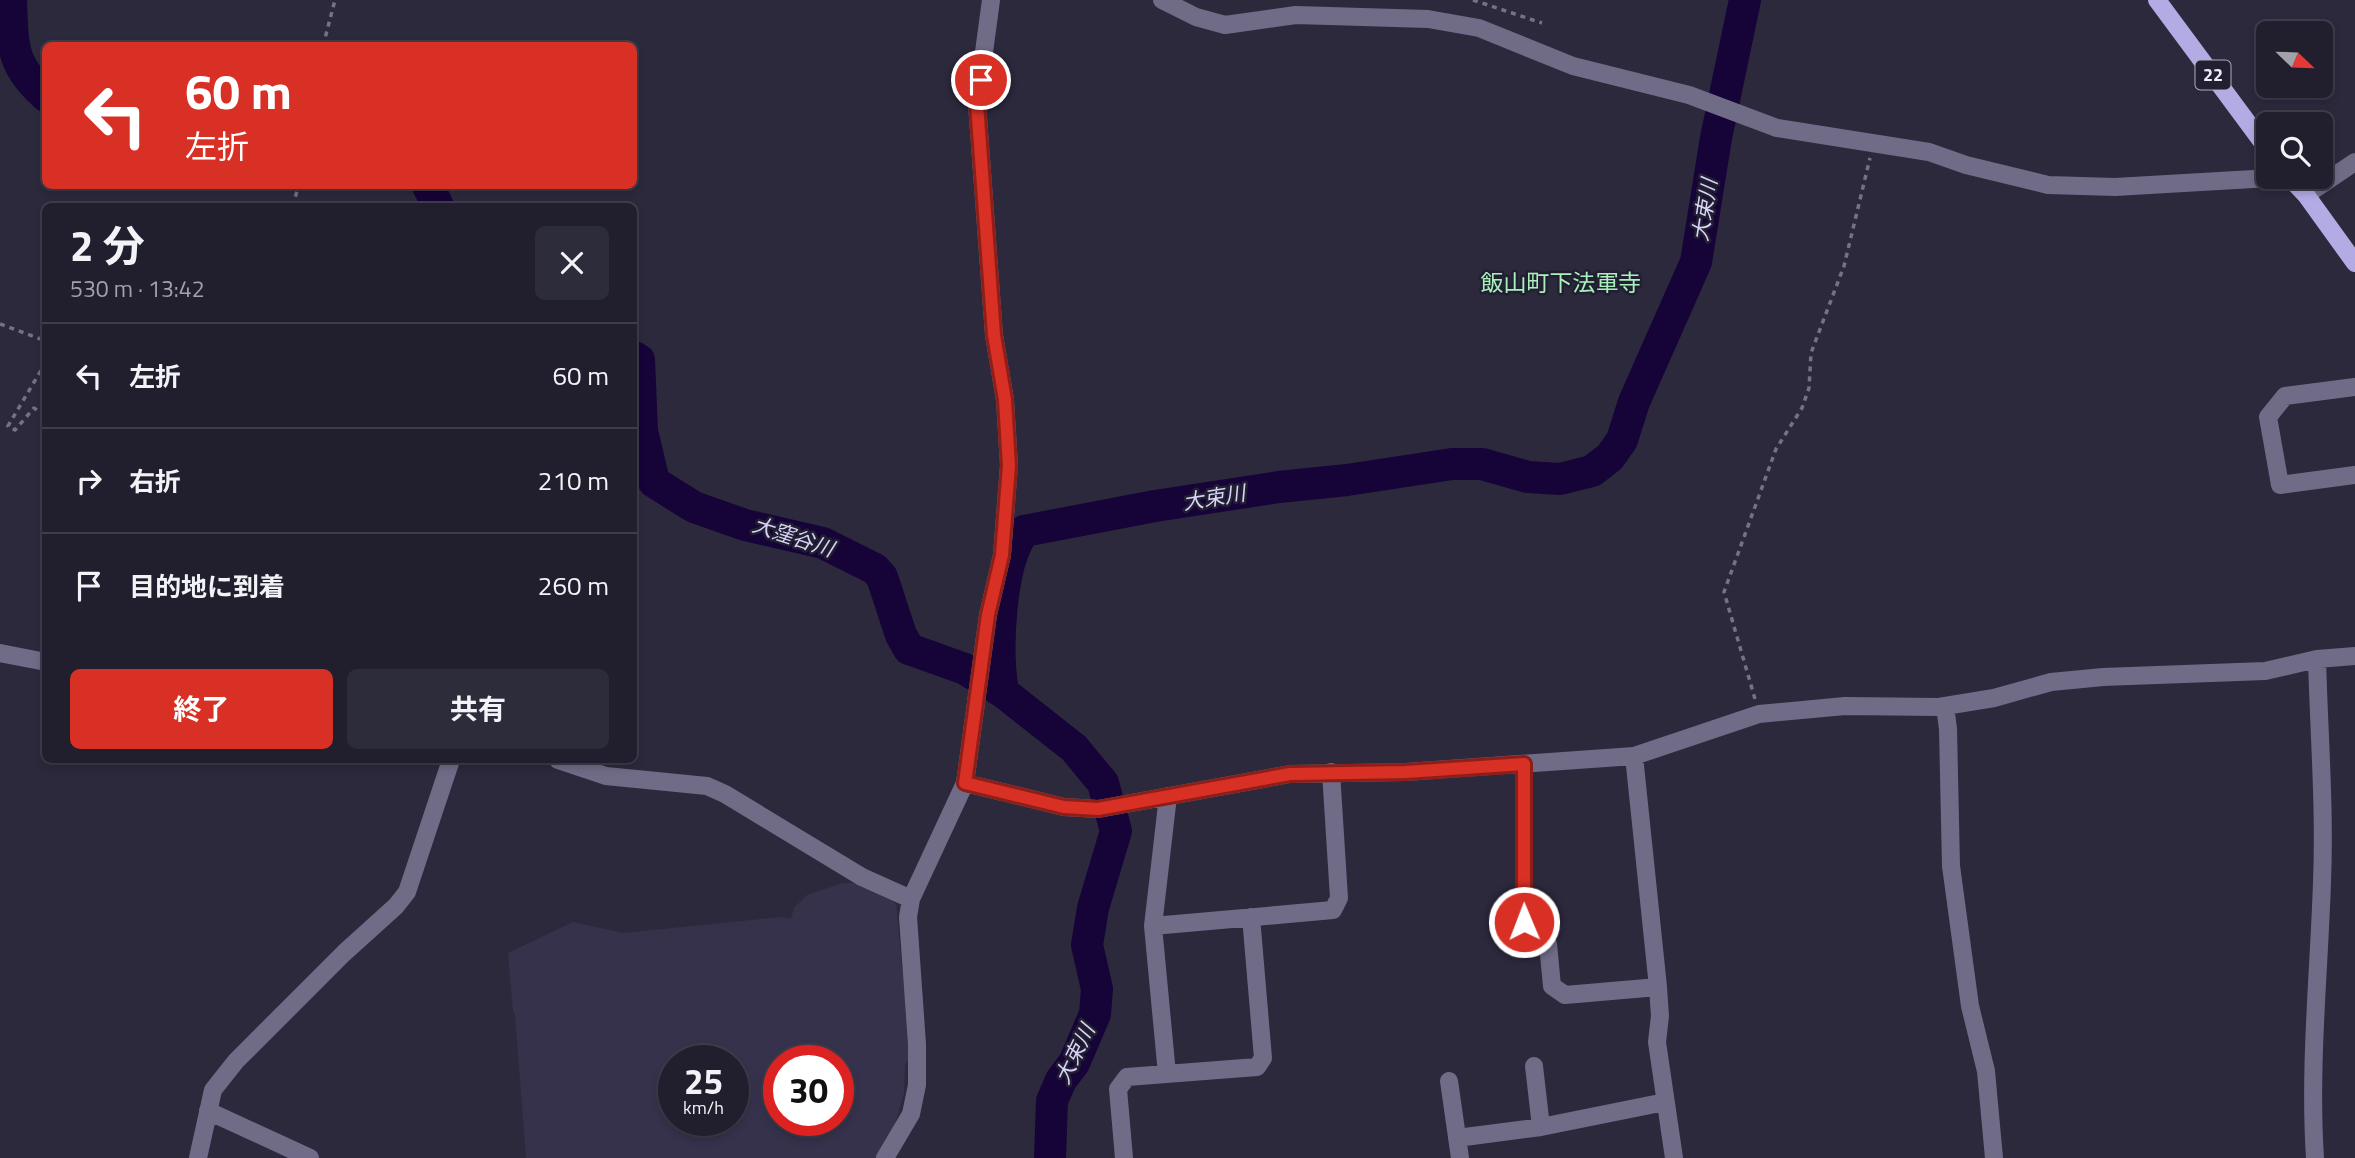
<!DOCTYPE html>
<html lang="ja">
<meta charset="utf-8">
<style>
body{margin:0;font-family:"Titillium Web","Noto Sans JP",sans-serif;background:#2d2c3a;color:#f1f3f6;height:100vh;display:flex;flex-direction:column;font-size:26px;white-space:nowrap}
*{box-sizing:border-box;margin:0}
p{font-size:23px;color:#a2a2aa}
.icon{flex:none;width:38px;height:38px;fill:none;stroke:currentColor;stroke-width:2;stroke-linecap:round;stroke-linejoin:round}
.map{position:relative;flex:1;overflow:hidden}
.panel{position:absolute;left:42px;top:203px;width:595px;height:560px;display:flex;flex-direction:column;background:#211f2e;border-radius:10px;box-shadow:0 4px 10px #0003,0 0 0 2px #3e3d4a}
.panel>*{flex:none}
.hud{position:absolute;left:42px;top:42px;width:595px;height:147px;border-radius:10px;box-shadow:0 4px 10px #0003,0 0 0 2px #3e3d4a;background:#d93025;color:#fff;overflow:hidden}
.needle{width:46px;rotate:113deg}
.controls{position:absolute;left:2256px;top:21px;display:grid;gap:14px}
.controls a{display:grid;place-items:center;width:77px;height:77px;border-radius:10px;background:#211f2e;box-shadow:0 4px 10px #0003,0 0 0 2px #3e3d4a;font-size:35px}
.speed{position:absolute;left:658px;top:1045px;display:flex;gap:14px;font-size:35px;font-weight:700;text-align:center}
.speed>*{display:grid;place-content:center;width:91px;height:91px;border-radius:50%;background:#211f2e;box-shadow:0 4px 10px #0003,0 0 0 2px #3e3d4a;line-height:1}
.speed small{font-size:18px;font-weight:400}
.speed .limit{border:10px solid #d22;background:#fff;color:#111}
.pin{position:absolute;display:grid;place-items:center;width:60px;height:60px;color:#fff;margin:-30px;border:4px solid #fff;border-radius:50%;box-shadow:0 2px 7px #0007}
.me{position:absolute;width:77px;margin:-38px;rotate:359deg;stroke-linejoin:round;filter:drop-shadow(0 0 5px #0008)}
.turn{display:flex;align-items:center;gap:24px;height:147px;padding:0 28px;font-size:32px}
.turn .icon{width:91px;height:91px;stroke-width:2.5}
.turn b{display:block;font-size:49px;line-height:60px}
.round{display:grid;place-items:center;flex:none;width:74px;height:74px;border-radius:10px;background:#2d2c3a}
.headline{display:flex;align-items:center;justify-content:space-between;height:119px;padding:0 28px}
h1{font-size:42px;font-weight:700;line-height:52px}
.action{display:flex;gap:14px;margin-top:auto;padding:14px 28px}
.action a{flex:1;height:80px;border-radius:10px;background:#d93025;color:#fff;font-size:28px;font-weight:700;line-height:80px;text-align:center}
.action a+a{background:#2d2c3a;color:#f1f3f6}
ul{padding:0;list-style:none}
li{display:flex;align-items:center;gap:21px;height:105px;padding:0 28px;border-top:2px solid #3e3d4a}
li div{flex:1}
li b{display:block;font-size:26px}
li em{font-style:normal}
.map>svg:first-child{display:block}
</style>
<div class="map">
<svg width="2355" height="1158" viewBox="0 0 2355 1158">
<rect width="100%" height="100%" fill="#2c293d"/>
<path fill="#36324c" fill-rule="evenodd" d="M 843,883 L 857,883 L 888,897 L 896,904 L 911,1060 L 905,1064 L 904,1093 L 897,1118 L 884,1148 L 876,1158 L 526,1158 L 515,1014 L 513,1012 L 508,953 L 573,922 L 623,933 L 782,917 L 791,919 L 794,908 L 807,895 ZM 674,1060 L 733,1060 L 733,1120 L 674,1120 ZM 779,1060 L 838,1060 L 838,1120 L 779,1120 Z"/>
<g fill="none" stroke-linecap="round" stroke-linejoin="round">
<path stroke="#160338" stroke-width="32" d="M 11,0 C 13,45 10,64 46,96
M 428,186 L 438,206
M 634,357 L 639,360 L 642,431 L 654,482 L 694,507 L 745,525 L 823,543 L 875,569 L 882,577 L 901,635 L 909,649 L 965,669 L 1003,692 L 1074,748 L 1103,783 L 1116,831 L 1093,908 L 1087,945 L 1097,989 L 1095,1014 L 1074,1063 L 1061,1080 L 1052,1101 L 1050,1158
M 1003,692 C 996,651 999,564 1024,531 L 1155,506 L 1279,487 L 1347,480 L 1452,464 L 1482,464 L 1528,477 L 1560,479 L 1592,471 L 1610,457 L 1622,440 L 1634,402 L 1696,262 L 1716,138 L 1745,0"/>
<path stroke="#747283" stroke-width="3.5" stroke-dasharray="5 5" stroke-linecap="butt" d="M 1473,0 L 1542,23
M 323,46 L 335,0
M 292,206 L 299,186
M 0,324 L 46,341
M 46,362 L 8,426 L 15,430 L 34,408 L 46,416
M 1755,699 L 1724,592 L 1776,449 L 1802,408 L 1809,388 L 1811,353 L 1844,266 L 1870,158"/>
<path stroke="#706c88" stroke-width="18" d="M 1162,0 L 1196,17 L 1225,25 L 1296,15 L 1428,19 L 1479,28 L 1573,66 L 1689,95 L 1777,128 L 1929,152 L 1966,165 L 2048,185 L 2115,187 L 2289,177
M 2355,387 L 2285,396 L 2268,417 L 2280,485 L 2355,475
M 0,653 L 46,662
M 1945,706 L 1948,729 L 1951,866 L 1970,1006 L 1986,1071 L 1994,1158
M 1634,756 L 1658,987 L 1660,1016 L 1657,1042 L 1674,1158
M 558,760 L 606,776 L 707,786 L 725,794 L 862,877 L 911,899
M 1524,764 L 1524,944 L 1548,944 L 1552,986 L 1565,995 L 1658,987
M 965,783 L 1064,807 L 1098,809 L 1290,774 L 1406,772 L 1634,756 L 1759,714 L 1845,706 L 1939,707 L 1994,698 L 2051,682 L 2103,677 L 2265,671 L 2317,659 L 2355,656
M 1153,926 L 1333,910 L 1339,898 L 1331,772
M 1534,1066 L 1541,1127
M 1167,1074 L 1153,926 L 1168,796
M 1449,1081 L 1460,1158
M 208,1111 L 310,1158
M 1457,1138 L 1541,1127 L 1665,1102
M 198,1158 L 213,1090 L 236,1061 L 344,953 L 396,906 L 407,892 L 451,760
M 885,1158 L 911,1114 L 917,1085 L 917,1044 L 908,917 L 911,899 L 965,783 L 988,615 L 1002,555 L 1009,465 L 1005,400 L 994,335 L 977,104 L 991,0
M 1124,1158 L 1118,1089 L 1127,1077 L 1257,1067 L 1263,1058 L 1251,917
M 2315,1158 C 2309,1066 2319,974 2322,882 C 2325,808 2319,734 2317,659"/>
<path stroke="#706c88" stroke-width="18" d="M 2306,195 L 2355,162"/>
<path stroke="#b3abe4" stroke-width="18" d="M 2157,0 L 2268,150
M 2289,177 L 2306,195 L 2355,263"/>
</g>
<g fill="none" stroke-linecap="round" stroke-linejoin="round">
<defs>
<path id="route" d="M 981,80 L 977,104 L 994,335 L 1005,400 L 1009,466 L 1002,555 L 988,615 L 965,783 L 1064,807 L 1098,809 L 1290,774 L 1406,772 L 1524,764 L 1524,922"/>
</defs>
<use href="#route" stroke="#8d1f18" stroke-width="18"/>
<use href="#route" stroke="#d93025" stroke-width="12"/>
</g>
<g text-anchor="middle" stroke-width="5" stroke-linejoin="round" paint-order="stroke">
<rect fill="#221f32" stroke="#afadbc" stroke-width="2" x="2195.5" y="60.5" width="35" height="29" rx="5"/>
<g font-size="18" font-weight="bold" fill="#eceaf7">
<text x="2213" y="81">22</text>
</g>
<g font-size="21" font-style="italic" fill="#d8d4f8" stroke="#221f32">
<text transform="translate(1705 210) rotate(-81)" y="7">大束川</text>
<text transform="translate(1214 498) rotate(-9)" y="7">大束川</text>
<text transform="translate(793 537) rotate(18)" y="7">大窪谷川</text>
<text transform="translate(1075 1054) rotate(-64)" y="7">大束川</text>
</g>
<g font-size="23" fill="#a9efbb" stroke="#221f32">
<text x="1561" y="291">飯山町下法軍寺</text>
</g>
</g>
</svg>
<div class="controls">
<a><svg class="needle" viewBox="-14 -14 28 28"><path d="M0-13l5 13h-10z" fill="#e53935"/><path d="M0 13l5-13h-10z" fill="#a2a2aa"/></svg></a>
<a><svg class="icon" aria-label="search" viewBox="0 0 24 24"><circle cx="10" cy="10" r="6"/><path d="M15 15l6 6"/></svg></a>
</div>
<div class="speed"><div>25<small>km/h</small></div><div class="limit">30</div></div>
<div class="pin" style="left:981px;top:80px;background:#d93025"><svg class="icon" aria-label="arrive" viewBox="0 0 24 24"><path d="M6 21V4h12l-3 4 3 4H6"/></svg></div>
<svg class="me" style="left:1524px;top:922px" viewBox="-20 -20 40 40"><circle r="17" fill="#d93025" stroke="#fff" stroke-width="3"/><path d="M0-11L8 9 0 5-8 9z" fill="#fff"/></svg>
<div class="hud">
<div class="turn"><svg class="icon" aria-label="left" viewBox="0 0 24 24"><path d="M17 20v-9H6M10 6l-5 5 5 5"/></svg><div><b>60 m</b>左折</div></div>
</div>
<section class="panel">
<div class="headline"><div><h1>2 分</h1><p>530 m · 13:42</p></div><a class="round"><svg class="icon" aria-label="close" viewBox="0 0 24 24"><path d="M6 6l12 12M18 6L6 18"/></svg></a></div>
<ul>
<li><svg class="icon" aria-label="left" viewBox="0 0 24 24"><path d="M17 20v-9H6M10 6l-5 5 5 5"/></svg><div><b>左折</b></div><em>60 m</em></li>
<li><svg class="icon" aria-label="right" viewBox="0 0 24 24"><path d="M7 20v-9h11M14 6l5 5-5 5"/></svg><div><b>右折</b></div><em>210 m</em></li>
<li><svg class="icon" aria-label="arrive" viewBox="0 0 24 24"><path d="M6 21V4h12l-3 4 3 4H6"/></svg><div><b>目的地に到着</b></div><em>260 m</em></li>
</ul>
<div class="action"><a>終了</a><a>共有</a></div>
</section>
</div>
